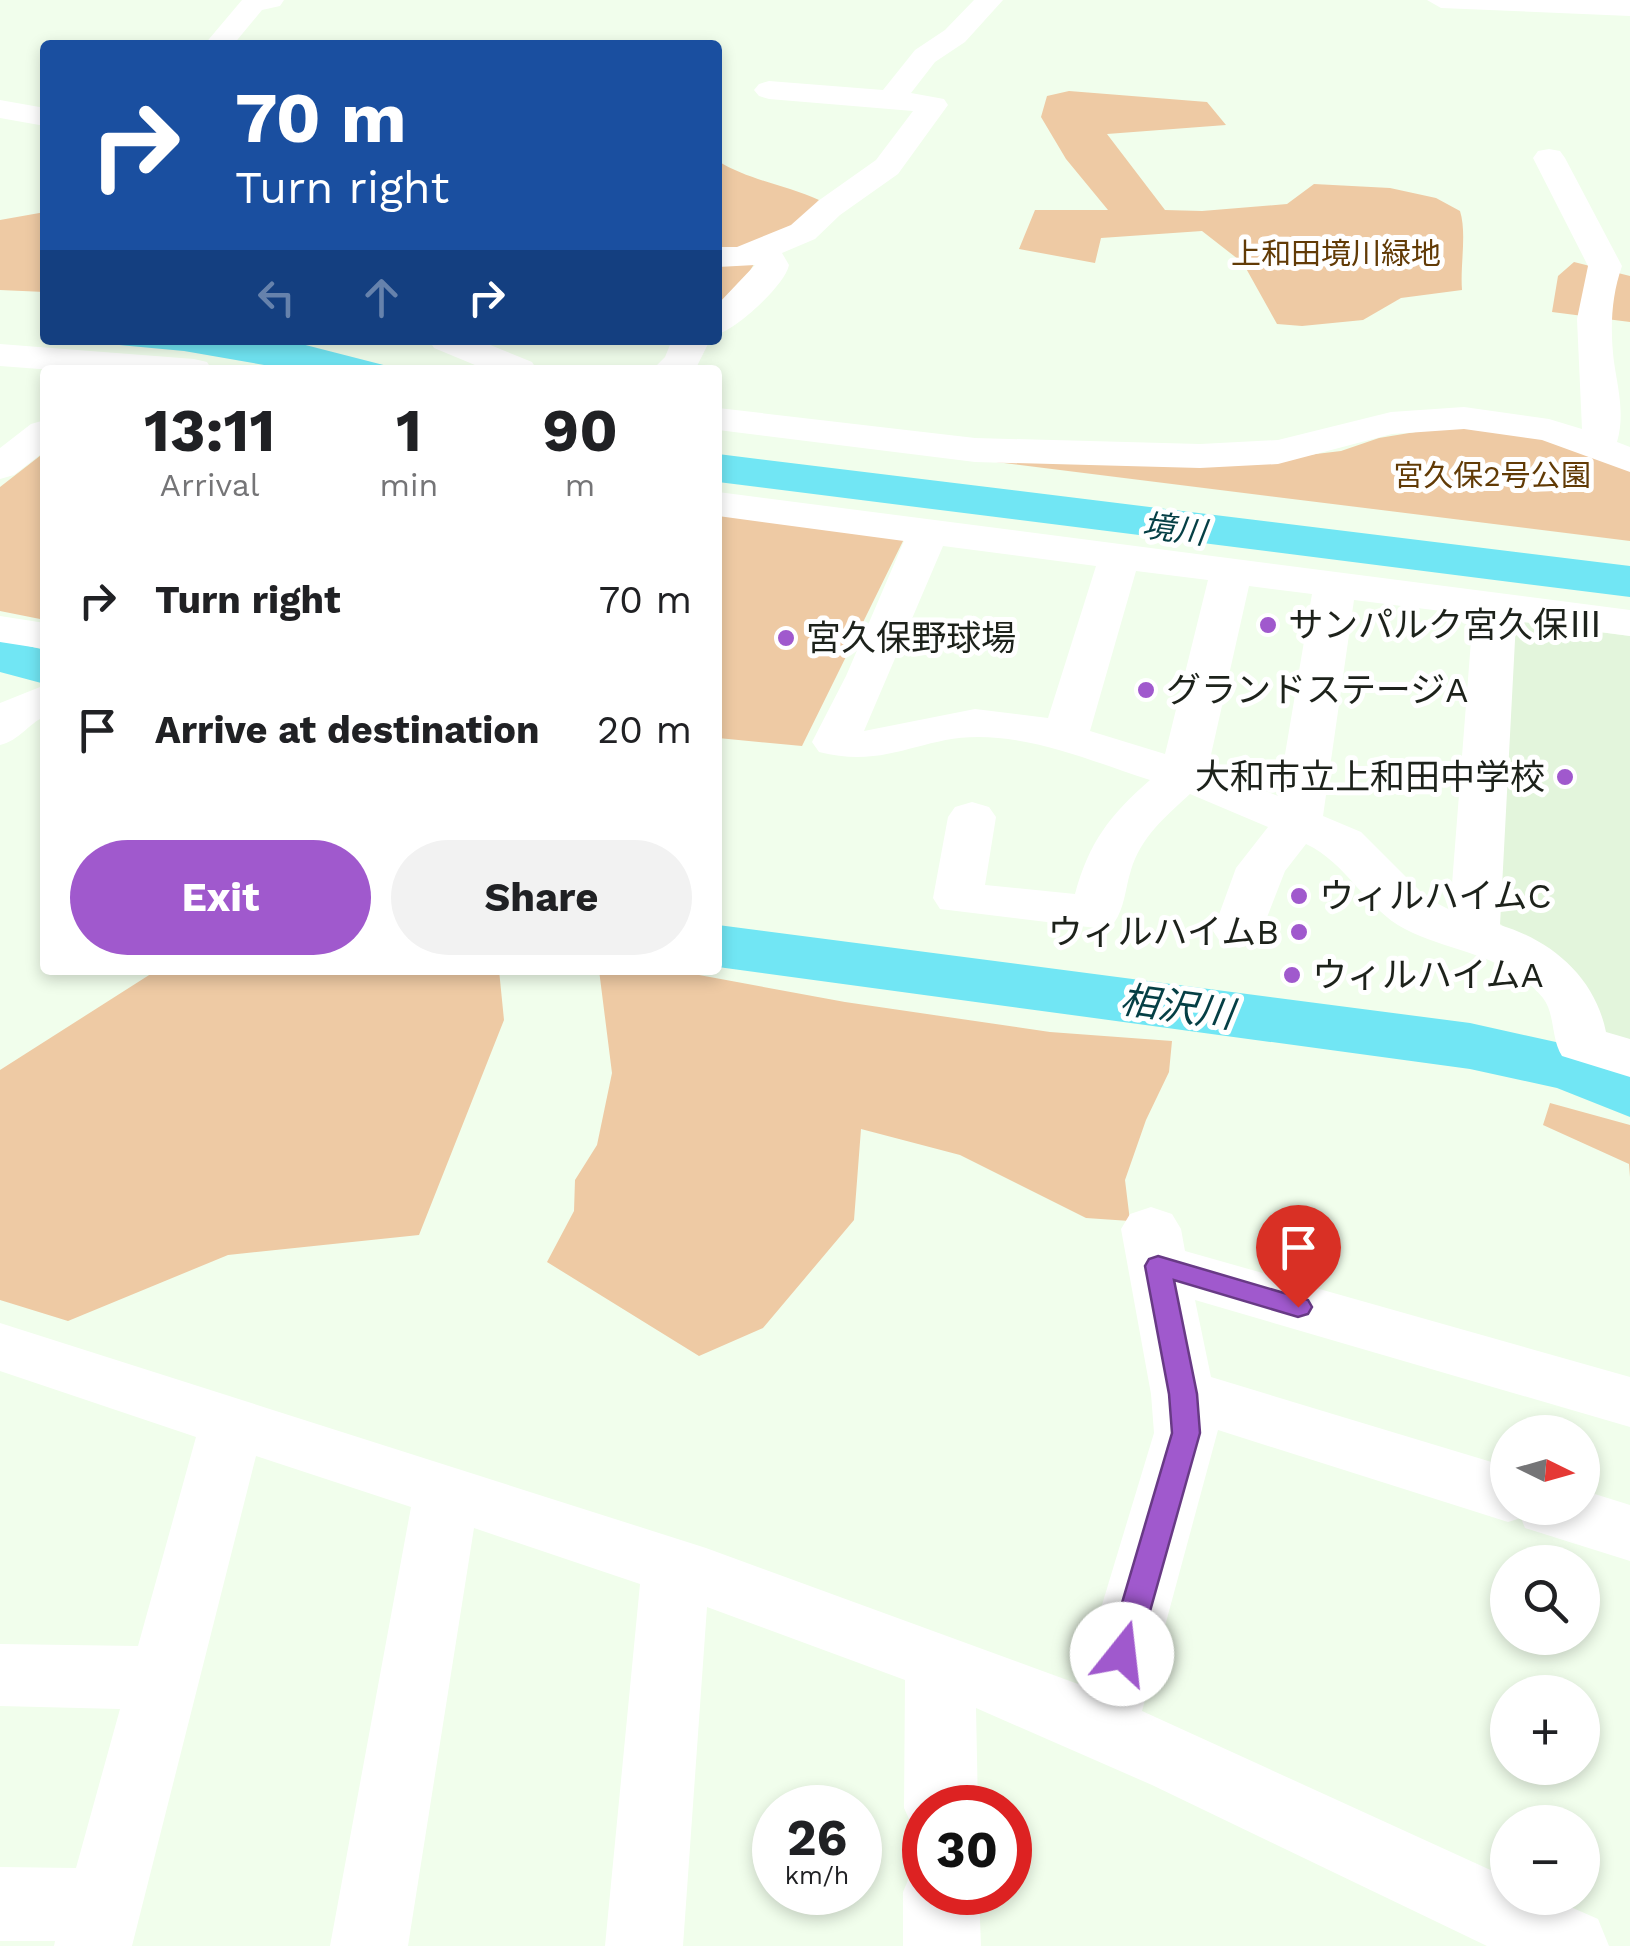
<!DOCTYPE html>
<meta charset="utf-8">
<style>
body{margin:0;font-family:"Work Sans","Noto Sans JP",sans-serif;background:#f2f2f2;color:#202124;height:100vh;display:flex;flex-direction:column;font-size:38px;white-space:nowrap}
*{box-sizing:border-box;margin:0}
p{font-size:32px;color:#757577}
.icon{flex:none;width:55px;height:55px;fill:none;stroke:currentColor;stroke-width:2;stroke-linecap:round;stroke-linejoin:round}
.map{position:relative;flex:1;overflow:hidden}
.panel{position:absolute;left:40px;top:365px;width:682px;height:610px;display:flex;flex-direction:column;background:#fff;border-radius:10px;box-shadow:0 5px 15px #0003}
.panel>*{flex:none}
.hud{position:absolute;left:40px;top:40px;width:682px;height:305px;border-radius:10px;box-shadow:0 5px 15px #0003;background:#1a4fa0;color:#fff;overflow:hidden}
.needle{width:65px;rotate:95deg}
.buttons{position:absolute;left:1490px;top:1415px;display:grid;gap:20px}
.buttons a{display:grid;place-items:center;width:110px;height:110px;border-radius:50%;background:#fff;box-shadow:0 5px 15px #0003;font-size:50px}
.speed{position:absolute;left:752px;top:1785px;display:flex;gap:20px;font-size:50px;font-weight:700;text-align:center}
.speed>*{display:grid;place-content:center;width:130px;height:130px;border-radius:50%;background:#fff;box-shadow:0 5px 15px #0003;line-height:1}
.speed small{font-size:25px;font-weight:400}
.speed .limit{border:15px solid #d22;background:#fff;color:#111}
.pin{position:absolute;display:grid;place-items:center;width:85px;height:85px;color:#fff;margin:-102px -42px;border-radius:50% 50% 50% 0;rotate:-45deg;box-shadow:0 0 10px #0007}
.pin .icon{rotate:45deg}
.me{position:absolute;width:110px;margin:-55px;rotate:16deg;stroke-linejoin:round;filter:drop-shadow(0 0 8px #0008)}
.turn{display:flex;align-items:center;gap:35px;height:210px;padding:0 30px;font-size:45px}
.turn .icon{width:130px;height:130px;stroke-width:2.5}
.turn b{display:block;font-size:70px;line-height:85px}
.lanes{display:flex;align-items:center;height:95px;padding:0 30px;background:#0003;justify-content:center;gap:50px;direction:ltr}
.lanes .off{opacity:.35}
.eta{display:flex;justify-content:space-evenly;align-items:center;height:170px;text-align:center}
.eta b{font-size:60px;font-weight:700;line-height:70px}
.action{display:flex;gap:20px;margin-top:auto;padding:20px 30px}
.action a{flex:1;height:115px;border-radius:60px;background:#a059cd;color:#fff;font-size:40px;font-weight:700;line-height:115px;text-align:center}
.action a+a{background:#f2f2f2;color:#202124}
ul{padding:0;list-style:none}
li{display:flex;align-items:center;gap:30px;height:130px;padding:0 30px}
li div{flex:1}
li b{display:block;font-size:38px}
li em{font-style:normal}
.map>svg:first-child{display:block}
</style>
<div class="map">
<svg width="1630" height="1946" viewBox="0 0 1630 1946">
<rect width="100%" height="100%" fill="#f1feec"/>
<path fill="#e3f5dc" d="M 1523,622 L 1630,636 L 1630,1050 L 1607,1043 L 1589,995 L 1493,918 L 1507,628 Z"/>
<path fill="#eecaa4" d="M 1069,91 L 1207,102 L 1226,125 L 1107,134 L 1165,210 L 1202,211 L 1287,204 L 1314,184 L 1390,188 L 1436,198 L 1460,211 C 1467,233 1460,265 1462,290 L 1401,298 L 1363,320 L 1302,326 L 1277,324 L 1243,263 L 1202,231 L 1101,238 L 1095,263 L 1019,249 L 1035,210 L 1108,210 L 1066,159 L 1041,117 L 1047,96 Z
M 718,161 C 748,180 786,185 819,200 L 808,214 L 759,256 L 732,300 L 718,301 Z
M 45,212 L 45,292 L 0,290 L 0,220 Z
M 1574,262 L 1630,276 L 1630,322 L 1552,312 L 1558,276 Z
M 1458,425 L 1507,428 L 1630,466 L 1630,541 L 956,457 L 1257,461 L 1341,451 L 1379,438 Z
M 45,452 L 45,620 L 0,611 L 0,487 Z
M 718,513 L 904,539 L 802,746 L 718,738 Z
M 157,970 L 499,970 L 504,1020 L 419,1235 L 228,1255 L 68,1321 L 0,1300 L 0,1070 Z
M 599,970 L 672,970 L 845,1002 L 1050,1032 L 1172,1041 L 1169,1072 L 1146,1120 L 1125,1180 L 1130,1221 L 1086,1218 L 960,1155 L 861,1129 L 854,1220 L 763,1328 L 699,1356 L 547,1262 L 574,1211 L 575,1180 L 597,1145 L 612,1073 Z
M 1550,1103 L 1630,1125 L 1630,1177 L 1629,1164 L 1543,1125 Z"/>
<path fill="#71e6f4" d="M 65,340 L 286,340 L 403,370 L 293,370 L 184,351 Z
M 718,454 L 1630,566 L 1630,597 L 718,482 Z"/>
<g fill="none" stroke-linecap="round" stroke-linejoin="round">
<path fill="#71e6f4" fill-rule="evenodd" d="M 0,639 L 45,650 L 45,684 L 0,672 Z
M 718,925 L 1470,1023 L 1574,1046 L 1630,1066 L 1630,1117 L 1557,1088 L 1470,1069 L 718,967 Z"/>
<path fill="#fff" fill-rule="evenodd" d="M 242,0 L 284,0 L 280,6 L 262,10 L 233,45 L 204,45 Z
M 974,0 L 1003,0 L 965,42 L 935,62 L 911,93 L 944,99 L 948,105 L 898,174 L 840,215 L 815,239 L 782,253 L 789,265 C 785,285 737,329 718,334 L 718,304 L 755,265 L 718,267 L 718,247 L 737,247 L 791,225 L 818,201 L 876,160 L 913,111 L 769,99 L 759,96 L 754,90 L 759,84 L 769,81 L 883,90 L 915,50 L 945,30 Z
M 1427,0 L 1630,0 L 1630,16 L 1441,8 Z
M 0,100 L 45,108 L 45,126 L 0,118 Z
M 1549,149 L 1560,151 L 1565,158 L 1622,266 C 1611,297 1610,330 1614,362 C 1618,389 1625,415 1617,442 L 1630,447 L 1630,472 L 1542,440 L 1464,429 L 1392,434 L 1278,464 L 1200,468 L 975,462 L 718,430 L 718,408 L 975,438 L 1200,444 L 1278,440 L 1391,412 L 1464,407 L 1549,419 L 1582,429 L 1577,319 L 1588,266 L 1533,158 L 1538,151 Z
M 429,340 L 478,340 L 532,362 L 537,370 L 487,370 L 434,348 Z
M 672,340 L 710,340 L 695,370 L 652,370 L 665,357 Z
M 0,344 L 194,359 L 207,362 L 212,370 L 53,370 L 0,366 Z
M 45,420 L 45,451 L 14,475 L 0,479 L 0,448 L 31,424 Z
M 718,492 L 1630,610 L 1630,636 L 1516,621 L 1500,925 C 1553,941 1595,978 1606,1032 L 1630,1039 L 1630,1077 L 1562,1056 C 1551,1039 1555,1013 1543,998 C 1505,953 1451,953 1405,929 C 1366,909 1347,863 1306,844 L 1285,871 L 1257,943 L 1239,948 L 1221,943 L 1213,931 L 1236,868 L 1268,827 L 1190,794 C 1165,817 1141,837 1131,870 C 1125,889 1125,907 1114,923 L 1096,928 L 940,909 L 933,898 L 948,817 L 955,807 L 972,802 L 989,807 L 996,817 L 985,885 L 1075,894 C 1089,842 1110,815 1150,780 C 1094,762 1037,737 978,737 C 919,737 886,769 819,752 L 812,742 L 846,676 L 904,541 L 718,516 ZM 943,546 L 1096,566 L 1048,718 L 975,709 L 864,731 ZM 1136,571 L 1208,580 L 1165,754 L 1090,731 ZM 1249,586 L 1312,594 L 1278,796 L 1208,768 ZM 1354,600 L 1473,615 L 1450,910 L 1427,898 L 1361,832 L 1323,816 Z
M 0,616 L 45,623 L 45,649 L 0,642 Z
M 45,685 L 45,716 C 27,725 20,740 0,745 L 0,703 Z
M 1151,1207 L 1172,1214 L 1181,1229 L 1185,1251 L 1630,1377 L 1630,1427 L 1195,1300 L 1211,1377 L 1508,1467 L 1508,1508 L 1582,1508 L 1582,1490 L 1630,1505 L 1630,1561 L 1525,1528 L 1521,1518 L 1508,1522 L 1218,1430 L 1142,1711 L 1508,1878 L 1508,1898 L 1550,1898 L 1598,1919 L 1609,1946 L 1487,1946 L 1152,1785 L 976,1708 L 978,1808 L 925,1808 L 925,1836 L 915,1832 L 904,1808 L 905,1680 L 707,1607 L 683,1946 L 605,1946 L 640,1584 L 474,1528 L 408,1946 L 330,1946 L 411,1507 L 256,1456 L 132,1946 L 54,1946 L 55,1941 L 0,1941 L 0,1867 L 76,1868 L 120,1709 L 0,1706 L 0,1644 L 138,1646 L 196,1437 L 0,1371 L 0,1323 L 706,1548 L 1078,1684 L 1154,1433 L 1151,1394 L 1121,1229 L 1130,1214 Z
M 925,1862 L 925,1892 L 979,1892 L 981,1946 L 903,1946 L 903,1892 L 914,1866 Z"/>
</g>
<path fill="#a059cd" stroke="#683a85" stroke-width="2.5" d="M 1158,1256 L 1308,1300 L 1312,1307 L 1308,1314 L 1298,1317 L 1174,1280 L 1197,1394 L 1200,1433 L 1138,1654 L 1133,1664 L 1122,1668 L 1112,1664 L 1107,1654 L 1172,1433 L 1169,1394 L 1145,1266 L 1149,1259 Z"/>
<g fill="#a059cd" stroke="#fff" stroke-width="4">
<circle cx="1268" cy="625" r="10"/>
<circle cx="786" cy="638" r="10"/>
<circle cx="1146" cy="690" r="10"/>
<circle cx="1565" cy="777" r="10"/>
<circle cx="1299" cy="896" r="10"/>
<circle cx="1299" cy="932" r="10"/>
<circle cx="1292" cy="975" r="10"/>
</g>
<g text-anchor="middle" stroke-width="10" stroke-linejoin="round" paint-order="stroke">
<g font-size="30" fill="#623b06" stroke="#fff">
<text x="1336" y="264">上和田境川緑地</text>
<text x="1492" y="486">宮久保2号公園</text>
</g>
<g font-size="32" font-style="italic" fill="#053f45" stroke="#fff">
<text transform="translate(1174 529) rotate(7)" y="11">境川</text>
</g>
<g font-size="35" fill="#1d221b" stroke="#fff" text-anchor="start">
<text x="1288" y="637">サンパルク宮久保Ⅲ</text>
<text x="806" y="650">宮久保野球場</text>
<text x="1166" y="702">グランドステージA</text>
<text x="1545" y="789" text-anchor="end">大和市立上和田中学校</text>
<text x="1319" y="908">ウィルハイムC</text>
<text x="1279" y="944" text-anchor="end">ウィルハイムB</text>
<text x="1312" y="987">ウィルハイムA</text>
</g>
<g font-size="38" font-style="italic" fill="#053f45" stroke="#fff">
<text transform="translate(1177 1007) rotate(8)" y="13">相沢川</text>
</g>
</g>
</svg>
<div class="buttons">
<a><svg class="needle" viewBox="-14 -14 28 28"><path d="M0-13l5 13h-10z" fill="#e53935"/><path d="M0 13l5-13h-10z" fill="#757577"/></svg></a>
<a><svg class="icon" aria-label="search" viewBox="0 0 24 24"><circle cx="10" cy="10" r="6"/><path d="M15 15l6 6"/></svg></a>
<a>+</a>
<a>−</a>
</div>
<div class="speed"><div>26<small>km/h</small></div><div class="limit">30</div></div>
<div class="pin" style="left:1298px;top:1307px;background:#d93025"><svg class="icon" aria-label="arrive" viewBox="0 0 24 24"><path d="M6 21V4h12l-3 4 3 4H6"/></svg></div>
<svg class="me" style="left:1122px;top:1654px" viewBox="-20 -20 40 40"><circle r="19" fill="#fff"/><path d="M0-13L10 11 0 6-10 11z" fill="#a059cd"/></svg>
<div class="hud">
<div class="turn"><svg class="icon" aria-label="right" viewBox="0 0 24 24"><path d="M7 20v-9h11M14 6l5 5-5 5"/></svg><div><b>70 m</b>Turn right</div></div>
<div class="lanes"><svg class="icon off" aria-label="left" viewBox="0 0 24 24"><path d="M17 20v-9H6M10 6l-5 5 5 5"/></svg><svg class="icon off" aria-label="ahead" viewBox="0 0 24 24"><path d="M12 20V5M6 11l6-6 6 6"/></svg><svg class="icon" aria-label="right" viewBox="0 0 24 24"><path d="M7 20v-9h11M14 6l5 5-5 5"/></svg></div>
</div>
<section class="panel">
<div class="eta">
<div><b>13:11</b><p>Arrival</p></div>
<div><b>1</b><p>min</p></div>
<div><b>90</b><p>m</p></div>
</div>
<ul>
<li><svg class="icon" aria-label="right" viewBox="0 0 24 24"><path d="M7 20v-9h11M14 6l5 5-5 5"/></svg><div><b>Turn right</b></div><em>70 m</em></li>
<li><svg class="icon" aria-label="arrive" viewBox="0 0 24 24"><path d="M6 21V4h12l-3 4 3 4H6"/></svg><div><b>Arrive at destination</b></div><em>20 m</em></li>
</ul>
<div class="action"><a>Exit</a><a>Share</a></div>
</section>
</div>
